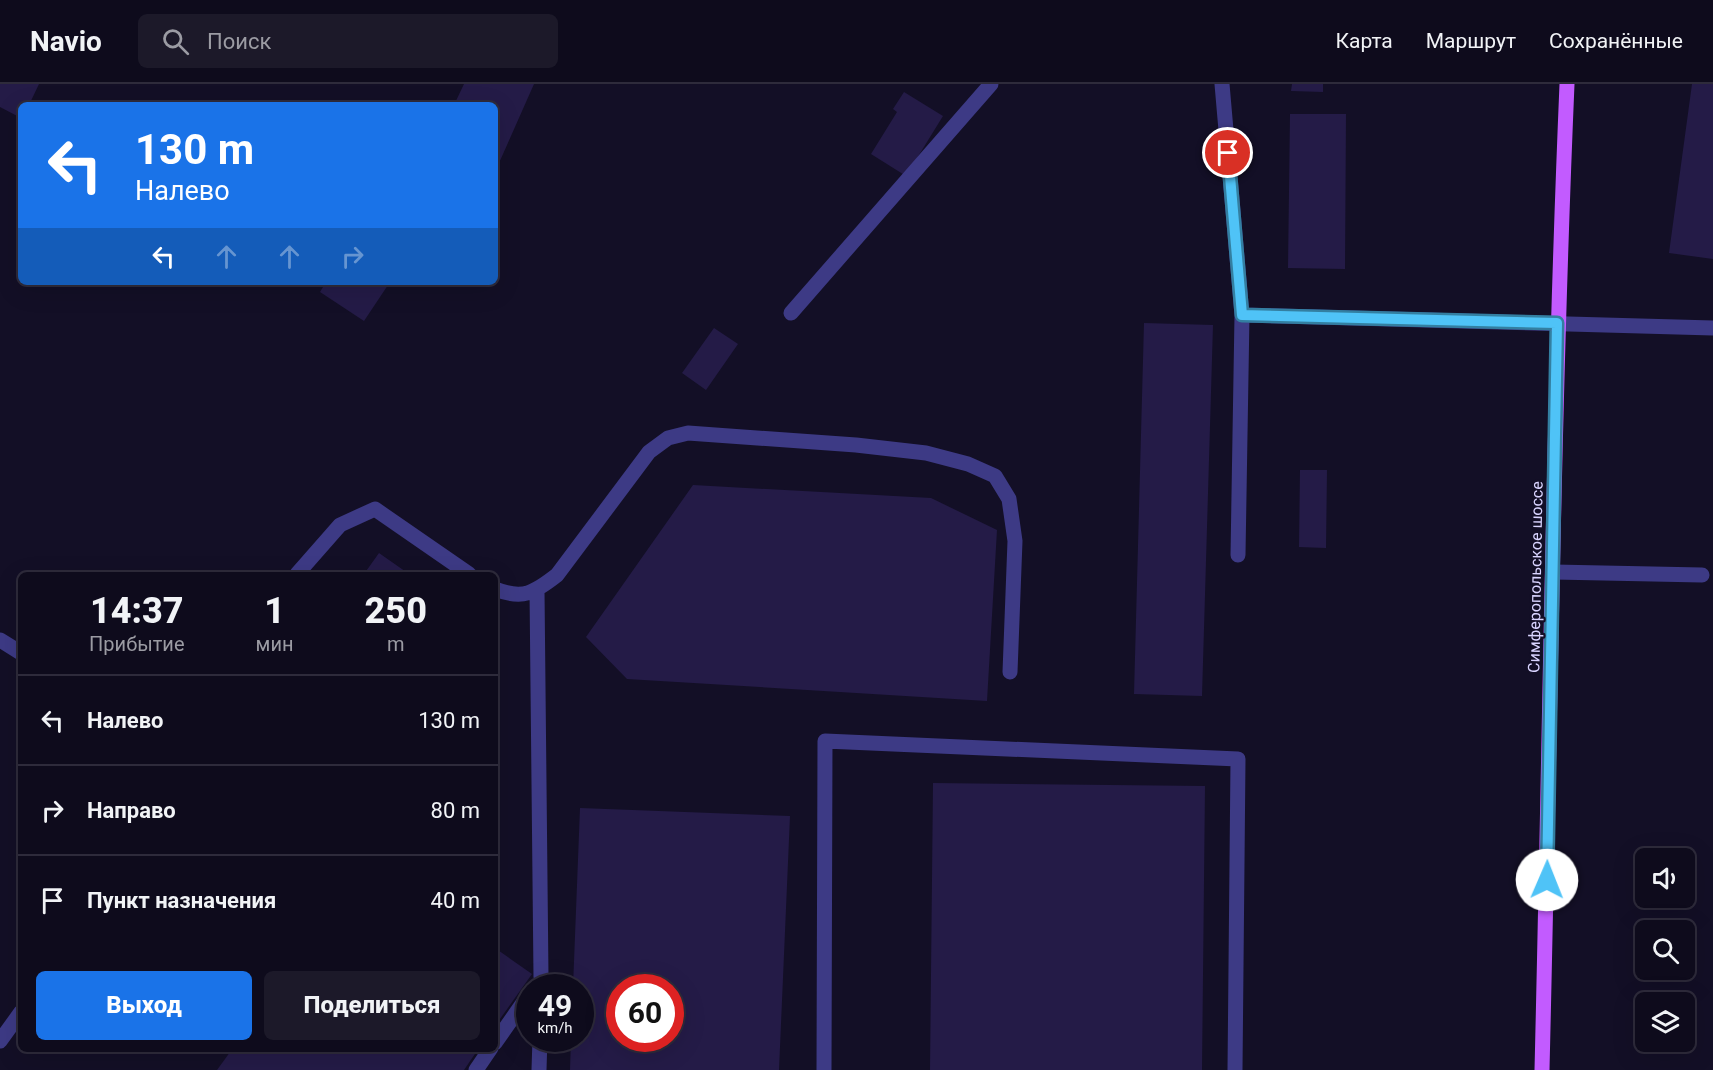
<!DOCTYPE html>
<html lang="ru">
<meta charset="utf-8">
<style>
body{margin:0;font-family:Roboto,sans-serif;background:#1c1929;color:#f1f3f6;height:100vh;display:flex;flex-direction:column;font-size:22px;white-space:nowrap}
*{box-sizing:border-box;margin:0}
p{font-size:20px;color:#9b9ba3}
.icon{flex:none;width:33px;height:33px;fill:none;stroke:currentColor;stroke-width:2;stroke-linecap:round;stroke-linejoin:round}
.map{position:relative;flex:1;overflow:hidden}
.drawer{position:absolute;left:18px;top:488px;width:480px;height:480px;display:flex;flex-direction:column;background:#0e0b1c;border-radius:9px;box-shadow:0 6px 24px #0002,0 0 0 2px #2e2b3b}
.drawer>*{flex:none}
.guide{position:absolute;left:18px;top:18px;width:480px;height:183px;border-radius:9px;box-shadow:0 6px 24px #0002,0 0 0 2px #2e2b3b;background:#1a73e8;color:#fff;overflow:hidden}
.controls{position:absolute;left:1635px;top:764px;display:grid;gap:12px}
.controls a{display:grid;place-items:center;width:60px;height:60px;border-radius:9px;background:#0e0b1c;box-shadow:0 6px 24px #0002,0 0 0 2px #2e2b3b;font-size:30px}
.speed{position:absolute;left:516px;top:890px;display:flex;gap:12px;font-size:30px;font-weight:700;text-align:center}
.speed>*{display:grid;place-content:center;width:78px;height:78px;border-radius:50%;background:#0e0b1c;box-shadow:0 6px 24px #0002,0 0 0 2px #2e2b3b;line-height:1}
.speed small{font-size:15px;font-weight:400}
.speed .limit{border:9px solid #d22;background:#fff;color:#111}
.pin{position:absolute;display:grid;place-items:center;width:51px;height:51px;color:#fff;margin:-26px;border:3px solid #fff;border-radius:50%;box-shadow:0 2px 6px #0007}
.me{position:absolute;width:66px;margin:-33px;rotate:1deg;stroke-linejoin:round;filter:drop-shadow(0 0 4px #0008)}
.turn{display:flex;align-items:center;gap:21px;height:126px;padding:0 18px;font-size:27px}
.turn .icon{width:78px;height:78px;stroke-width:2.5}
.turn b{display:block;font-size:42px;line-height:51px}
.lanes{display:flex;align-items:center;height:57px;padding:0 18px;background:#0003;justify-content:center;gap:30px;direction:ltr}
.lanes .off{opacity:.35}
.eta{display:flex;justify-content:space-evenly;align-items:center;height:102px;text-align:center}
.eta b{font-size:36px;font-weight:800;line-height:42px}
.primary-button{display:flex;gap:12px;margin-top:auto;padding:12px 18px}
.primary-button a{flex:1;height:69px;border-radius:9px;background:#1a73e8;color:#fff;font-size:24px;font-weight:800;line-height:69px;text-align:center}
.primary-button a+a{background:#1c1929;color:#f1f3f6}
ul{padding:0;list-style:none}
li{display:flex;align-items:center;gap:18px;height:90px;padding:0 18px;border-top:2px solid #2e2b3b}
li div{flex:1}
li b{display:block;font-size:22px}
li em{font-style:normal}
header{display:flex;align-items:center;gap:36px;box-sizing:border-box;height:84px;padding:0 30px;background:#0e0b1c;border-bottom:2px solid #2e2b3b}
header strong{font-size:28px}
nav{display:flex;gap:33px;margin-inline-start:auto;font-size:21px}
.search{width:420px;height:54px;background:#1c1929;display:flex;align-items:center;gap:15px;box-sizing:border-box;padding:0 21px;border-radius:9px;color:#9b9ba3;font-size:22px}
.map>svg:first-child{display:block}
</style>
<header>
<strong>Navio</strong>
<div class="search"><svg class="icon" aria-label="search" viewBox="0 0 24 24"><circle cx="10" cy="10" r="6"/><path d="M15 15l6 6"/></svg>Поиск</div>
<nav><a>Карта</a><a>Маршрут</a><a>Сохранённые</a></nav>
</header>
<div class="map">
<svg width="1713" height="986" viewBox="0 0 1713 986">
<rect width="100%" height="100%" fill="#130f26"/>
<path fill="#241b47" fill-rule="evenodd" d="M 0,0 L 39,0 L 29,21 L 21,21 L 21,34 L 0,23 Z
M 464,0 L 534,0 L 495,88 L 495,21 L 454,21 Z
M 1292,0 L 1323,0 L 1323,8 L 1291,7 Z
M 1692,0 L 1713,0 L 1713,175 L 1669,169 Z
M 904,8 L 943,32 L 906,92 L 871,70 L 897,28 L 893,25 Z
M 1290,30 L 1346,30 L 1345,185 L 1288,184 Z
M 326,198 L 390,198 L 364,237 L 320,208 Z
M 1144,239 L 1213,241 L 1202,612 L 1134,610 Z
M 714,244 L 738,260 L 706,306 L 682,289 Z
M 1300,386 L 1327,386 L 1326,464 L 1299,463 Z
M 693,401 L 931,414 L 997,446 L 987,617 L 627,595 L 586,553 Z
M 379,469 L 409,490 L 364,490 Z
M 933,699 L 1205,702 L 1202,986 L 930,986 Z
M 580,724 L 790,732 L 779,986 L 570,986 L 571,954 L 580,954 L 580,903 L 573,903 ZM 620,903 L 670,903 L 670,954 L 620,954 Z
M 495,864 L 532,890 L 495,942 Z
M 233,964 L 479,964 L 464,986 L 217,986 Z"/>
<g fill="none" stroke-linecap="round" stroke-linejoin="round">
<path stroke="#3d3a85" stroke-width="15" d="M 1222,0 L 1242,231
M 791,229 L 991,0
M 1238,471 L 1242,231 L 1713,244
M 1554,488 L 1702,491
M 297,490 L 340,441 L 375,425 L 469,490
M 495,505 C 523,516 534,509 557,491 L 649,368 L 668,354 L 688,349 L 856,361 L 926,369 L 968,380 L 995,392 L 1009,415 L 1015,457 L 1010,588
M 537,506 L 541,893
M 0,556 L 21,569
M 0,957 L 21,928
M 495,959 L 530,909
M 476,986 L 491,964
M 539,986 L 540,954
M 824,986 L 825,657 L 1238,675 L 1235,986"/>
<path stroke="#c25bff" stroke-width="15" d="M 1542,986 C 1550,657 1553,329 1567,0"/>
</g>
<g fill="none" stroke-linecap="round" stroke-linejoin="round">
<defs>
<path id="route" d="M 1228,69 L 1242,231 L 1557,239 L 1547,796"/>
</defs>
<use href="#route" stroke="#337fa1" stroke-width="15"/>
<use href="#route" stroke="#4fc3f7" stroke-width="10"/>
</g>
<g text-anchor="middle" stroke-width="4.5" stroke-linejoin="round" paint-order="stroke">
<g font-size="16" fill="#d9d4ff" stroke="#130f26">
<text transform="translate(1535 493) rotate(-89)" y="6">Симферопольское шоссе</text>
</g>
</g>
</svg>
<div class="controls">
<a><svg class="icon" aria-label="sound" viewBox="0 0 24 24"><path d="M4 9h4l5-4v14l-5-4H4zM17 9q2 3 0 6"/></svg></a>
<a><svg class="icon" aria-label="search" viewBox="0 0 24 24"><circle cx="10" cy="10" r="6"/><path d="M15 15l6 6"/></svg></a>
<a><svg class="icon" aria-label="layers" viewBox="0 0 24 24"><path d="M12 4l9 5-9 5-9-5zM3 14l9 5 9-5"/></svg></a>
</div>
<div class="speed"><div>49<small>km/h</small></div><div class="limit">60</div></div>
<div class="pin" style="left:1228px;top:69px;background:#d93025"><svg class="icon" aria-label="arrive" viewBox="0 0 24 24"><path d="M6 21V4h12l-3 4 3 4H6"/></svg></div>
<svg class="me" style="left:1547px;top:796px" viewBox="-20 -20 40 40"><circle r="19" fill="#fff"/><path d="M0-13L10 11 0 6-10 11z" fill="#4fc3f7"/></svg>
<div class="guide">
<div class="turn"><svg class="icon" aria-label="left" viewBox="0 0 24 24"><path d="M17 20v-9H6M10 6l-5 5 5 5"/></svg><div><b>130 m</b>Налево</div></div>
<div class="lanes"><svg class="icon" aria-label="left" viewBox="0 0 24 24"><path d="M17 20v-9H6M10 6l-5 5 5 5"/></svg><svg class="icon off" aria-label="ahead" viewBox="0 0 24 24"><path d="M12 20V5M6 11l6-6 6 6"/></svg><svg class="icon off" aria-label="ahead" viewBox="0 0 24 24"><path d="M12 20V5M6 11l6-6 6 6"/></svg><svg class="icon off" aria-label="right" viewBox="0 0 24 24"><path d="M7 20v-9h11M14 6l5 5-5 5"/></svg></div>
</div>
<section class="drawer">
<div class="eta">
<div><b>14:37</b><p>Прибытие</p></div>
<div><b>1</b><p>мин</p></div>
<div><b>250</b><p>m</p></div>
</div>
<ul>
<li><svg class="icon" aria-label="left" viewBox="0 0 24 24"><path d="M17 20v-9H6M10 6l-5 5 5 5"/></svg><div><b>Налево</b></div><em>130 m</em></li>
<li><svg class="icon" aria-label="right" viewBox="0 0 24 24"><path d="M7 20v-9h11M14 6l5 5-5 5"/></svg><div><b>Направо</b></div><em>80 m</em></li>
<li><svg class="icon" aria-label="arrive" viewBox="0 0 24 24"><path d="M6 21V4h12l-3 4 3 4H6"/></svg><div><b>Пункт назначения</b></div><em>40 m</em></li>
</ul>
<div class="primary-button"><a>Выход</a><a>Поделиться</a></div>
</section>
</div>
